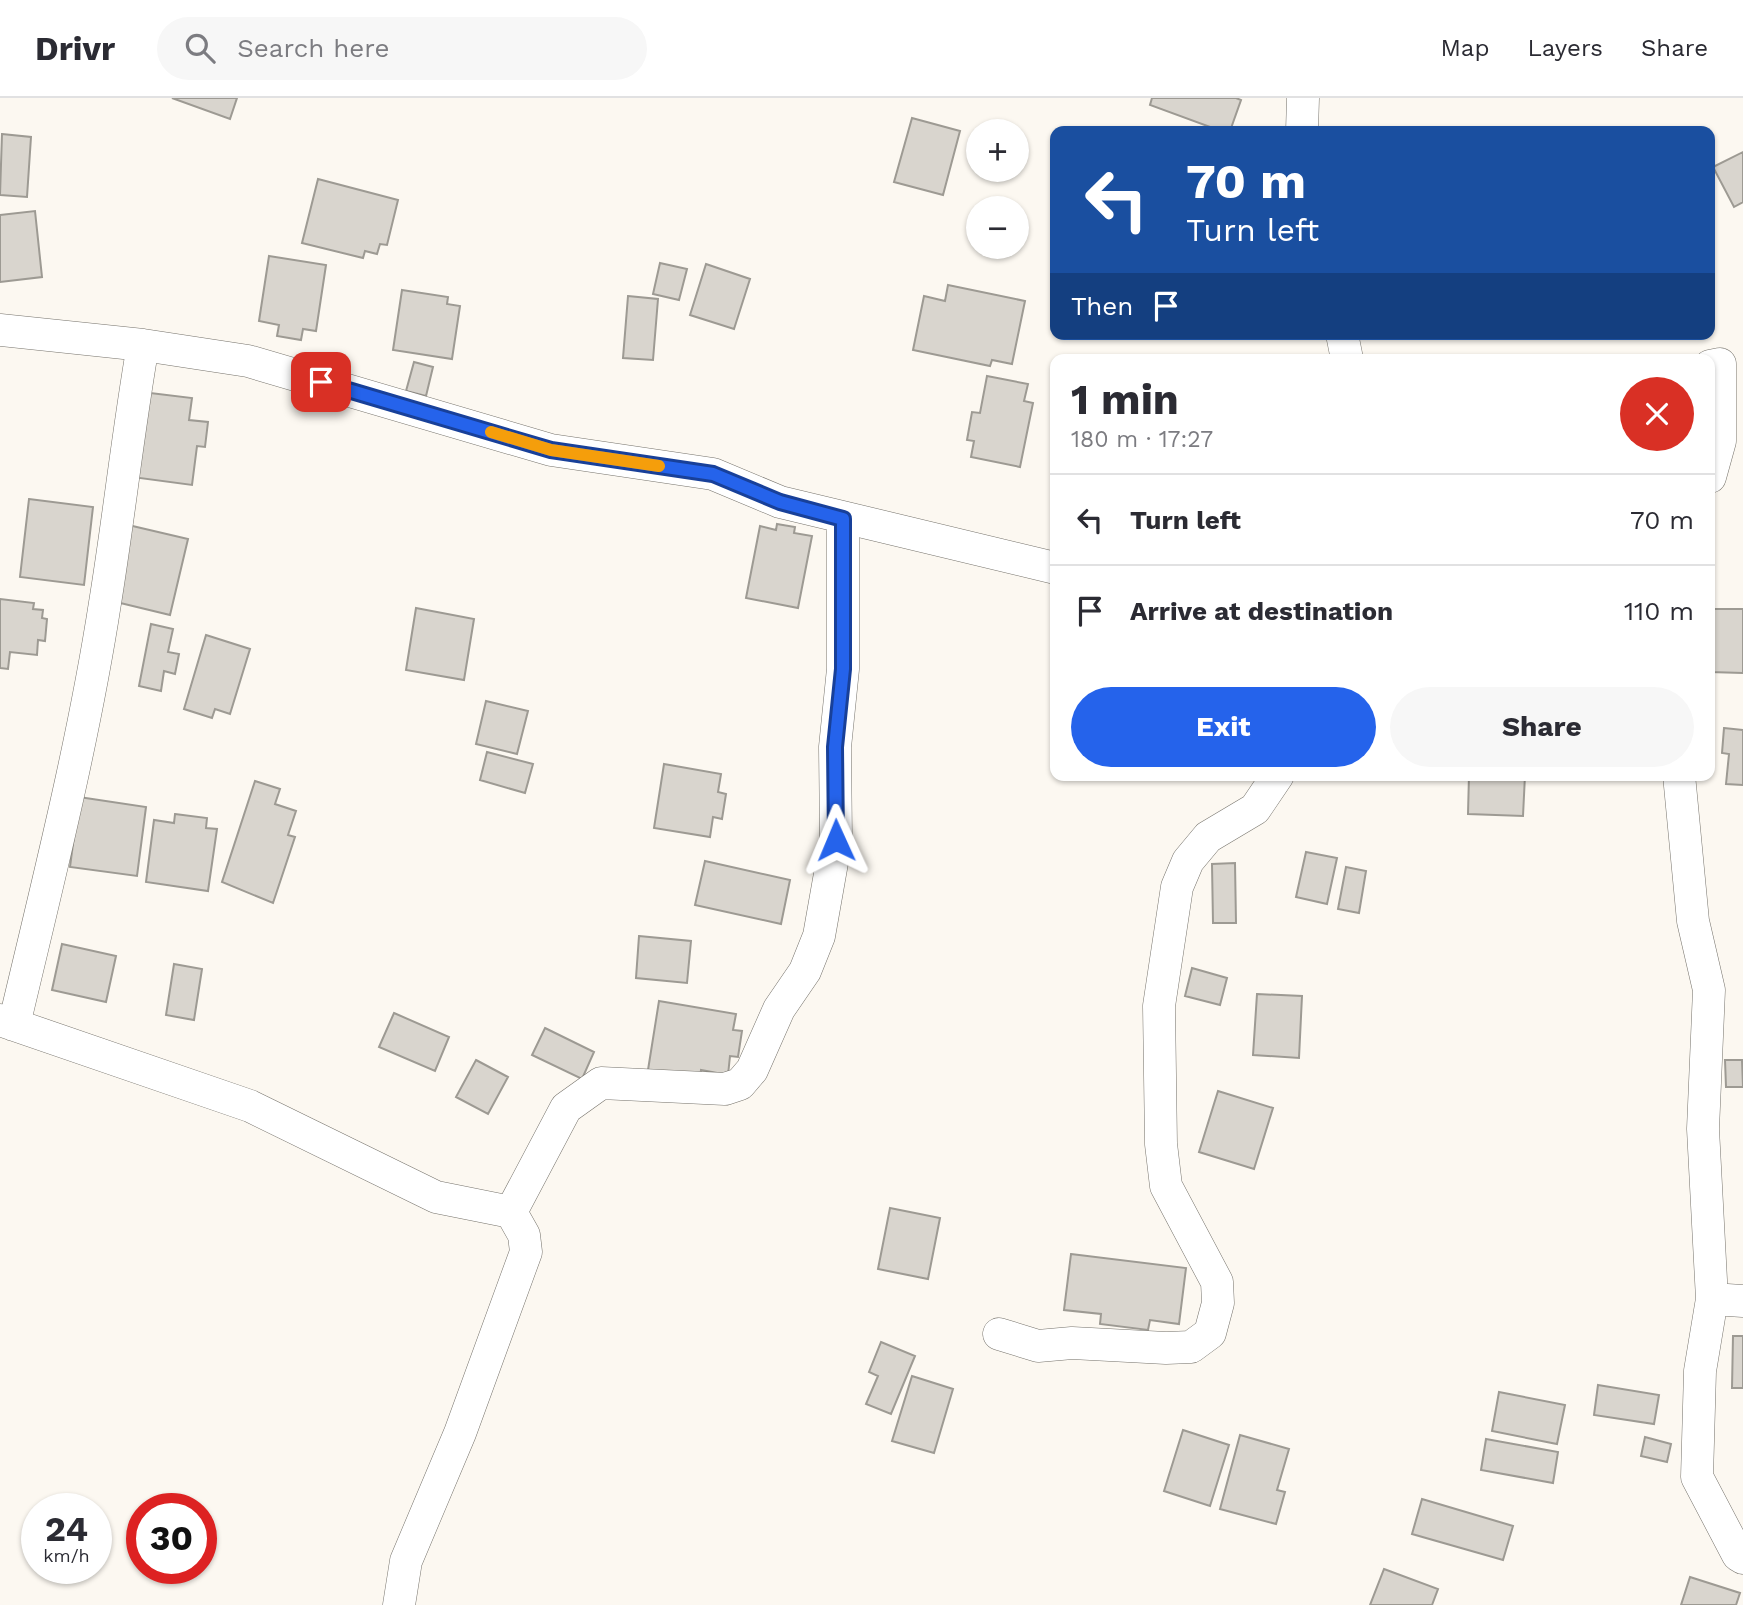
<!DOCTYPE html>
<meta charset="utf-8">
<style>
body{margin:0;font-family:"Work Sans",sans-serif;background:#f7f7f7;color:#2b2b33;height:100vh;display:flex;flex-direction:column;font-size:26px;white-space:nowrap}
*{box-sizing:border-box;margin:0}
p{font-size:23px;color:#7c7c81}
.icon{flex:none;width:38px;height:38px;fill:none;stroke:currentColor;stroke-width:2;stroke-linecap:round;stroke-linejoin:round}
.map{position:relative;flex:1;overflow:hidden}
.sheet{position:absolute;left:1050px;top:256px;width:665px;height:427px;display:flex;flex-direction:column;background:#fff;border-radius:14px;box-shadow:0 2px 5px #0004}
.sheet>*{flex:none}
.guide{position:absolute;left:1050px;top:28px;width:665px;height:214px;border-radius:14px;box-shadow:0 2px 5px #0004;background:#1a4fa0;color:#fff;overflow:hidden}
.buttons{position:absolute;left:966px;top:21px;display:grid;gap:14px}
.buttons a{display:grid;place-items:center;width:63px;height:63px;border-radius:50%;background:#fff;box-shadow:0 2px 5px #0004;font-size:35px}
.speed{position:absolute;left:21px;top:1395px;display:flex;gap:14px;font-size:35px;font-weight:700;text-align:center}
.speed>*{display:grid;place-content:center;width:91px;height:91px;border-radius:50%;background:#fff;box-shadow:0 2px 5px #0004;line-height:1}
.speed small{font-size:18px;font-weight:400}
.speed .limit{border:10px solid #d22;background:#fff;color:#111}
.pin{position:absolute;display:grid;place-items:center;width:60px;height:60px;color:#fff;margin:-30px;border-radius:14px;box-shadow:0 4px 10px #0006}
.me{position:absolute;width:77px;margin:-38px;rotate:359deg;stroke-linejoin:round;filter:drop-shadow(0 0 5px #0008)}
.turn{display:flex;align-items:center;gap:24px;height:147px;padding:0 21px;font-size:32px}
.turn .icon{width:91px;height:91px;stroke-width:2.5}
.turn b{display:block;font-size:49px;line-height:60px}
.then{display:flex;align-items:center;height:66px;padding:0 21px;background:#0003;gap:14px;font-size:26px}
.round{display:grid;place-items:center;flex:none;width:74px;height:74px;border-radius:37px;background:#f7f7f7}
.headline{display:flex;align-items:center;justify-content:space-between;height:119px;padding:0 21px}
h1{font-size:42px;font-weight:700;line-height:52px}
.button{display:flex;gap:14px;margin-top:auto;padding:14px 21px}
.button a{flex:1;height:80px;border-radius:42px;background:#2563eb;color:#fff;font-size:28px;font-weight:700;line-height:80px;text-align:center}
.button a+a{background:#f7f7f7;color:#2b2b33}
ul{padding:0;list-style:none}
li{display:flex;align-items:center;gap:21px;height:91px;padding:0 21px;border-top:2px solid #e1e1e2}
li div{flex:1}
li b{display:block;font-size:26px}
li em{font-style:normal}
header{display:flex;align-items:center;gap:42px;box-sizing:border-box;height:98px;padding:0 35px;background:#fff;border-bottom:2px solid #e1e1e2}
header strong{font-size:33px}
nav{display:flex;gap:38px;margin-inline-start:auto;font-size:24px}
.search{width:490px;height:63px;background:#f7f7f7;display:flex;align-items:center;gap:18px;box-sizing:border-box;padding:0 24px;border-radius:38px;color:#7c7c81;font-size:26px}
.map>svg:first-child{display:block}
</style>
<header>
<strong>Drivr</strong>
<div class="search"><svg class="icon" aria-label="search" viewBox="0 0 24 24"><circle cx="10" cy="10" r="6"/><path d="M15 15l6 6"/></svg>Search here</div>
<nav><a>Map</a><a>Layers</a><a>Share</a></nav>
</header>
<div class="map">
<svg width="1743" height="1507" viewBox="0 0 1743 1507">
<rect width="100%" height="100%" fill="#fcf8f1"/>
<path fill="#d9d5ce" stroke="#9d9a93" stroke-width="2" d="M 172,0 L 237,0 L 230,21 Z
M 1152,0 L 1236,0 L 1241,2 L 1230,33 L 1221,33 L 1150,7 Z
M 912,20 L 960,33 L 943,97 L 894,84 Z
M 2,36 L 31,39 L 27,99 L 0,97 Z
M 1743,54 L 1743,104 L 1734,109 L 1713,69 Z
M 318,81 L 398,102 L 387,147 L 380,146 L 377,156 L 365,153 L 363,160 L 302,145 Z
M 35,113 L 42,179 L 0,184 L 0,117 Z
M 269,158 L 326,167 L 316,233 L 303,231 L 301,242 L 277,238 L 279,227 L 259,223 Z
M 660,165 L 687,171 L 679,202 L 653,196 Z
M 706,166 L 750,181 L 734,231 L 690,217 Z
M 948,187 L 1025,203 L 1012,266 L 992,262 L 990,268 L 913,252 L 924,198 L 945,203 Z
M 402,192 L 448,199 L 447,206 L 460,208 L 452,261 L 393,252 Z
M 628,198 L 658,201 L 653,262 L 623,260 Z
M 414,264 L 433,269 L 426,298 L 406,293 Z
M 987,278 L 1028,286 L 1024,303 L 1033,305 L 1020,369 L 971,359 L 974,343 L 967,342 L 972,314 L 980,315 Z
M 142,294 L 192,300 L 189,322 L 208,324 L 205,349 L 197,348 L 192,387 L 132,379 Z
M 29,401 L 93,409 L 84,487 L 20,479 Z
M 124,426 L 188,441 L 170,517 L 112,503 Z
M 777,426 L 795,429 L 794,435 L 812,438 L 798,510 L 746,500 L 760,428 L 776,432 Z
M 0,501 L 34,505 L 33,511 L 43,512 L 42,520 L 47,521 L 45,543 L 38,542 L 37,557 L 10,554 L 8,571 L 0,570 Z
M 416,510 L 474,521 L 464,582 L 406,572 Z
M 1710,511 L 1743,511 L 1743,575 L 1710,574 Z
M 151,526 L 173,531 L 168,554 L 179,556 L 175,576 L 164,573 L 161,593 L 139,588 Z
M 206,537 L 250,551 L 230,616 L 215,611 L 212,620 L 184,611 Z
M 486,603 L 528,613 L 517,656 L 476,646 Z
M 1724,630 L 1743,632 L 1743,687 L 1726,686 L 1729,656 L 1722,655 Z
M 487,654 L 533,666 L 525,695 L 480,682 Z
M 664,666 L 721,676 L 718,694 L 726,696 L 722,721 L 713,719 L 710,739 L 654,730 Z
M 1469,677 L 1525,677 L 1523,718 L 1468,716 Z
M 255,683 L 280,691 L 275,706 L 296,713 L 288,737 L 295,739 L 273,805 L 222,784 Z
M 79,699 L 146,709 L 137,778 L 70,769 Z
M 175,716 L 207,720 L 206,730 L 217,731 L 208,793 L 146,784 L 154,722 L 174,725 Z
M 1306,754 L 1337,760 L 1327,806 L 1296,799 Z
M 705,763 L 790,782 L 781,826 L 695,807 Z
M 1235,765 L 1236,825 L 1213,825 L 1212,766 Z
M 1346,769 L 1366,773 L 1359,815 L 1338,811 Z
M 639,838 L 691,843 L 687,885 L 636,880 Z
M 62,846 L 116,858 L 106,904 L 52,892 Z
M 174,866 L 202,871 L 194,922 L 166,917 Z
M 1192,870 L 1227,880 L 1220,907 L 1185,898 Z
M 1257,896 L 1302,898 L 1299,960 L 1253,957 Z
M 659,903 L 736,916 L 733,932 L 742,933 L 738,959 L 730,958 L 728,977 L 701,972 L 700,981 L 648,972 Z
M 394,915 L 449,939 L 435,973 L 379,949 Z
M 545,930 L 594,954 L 582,981 L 532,957 Z
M 476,962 L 508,979 L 488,1016 L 456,999 Z
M 1725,962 L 1742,962 L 1743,989 L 1726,989 Z
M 1218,993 L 1273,1010 L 1254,1071 L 1199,1054 Z
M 890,1110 L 940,1120 L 928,1181 L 878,1171 Z
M 1071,1156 L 1186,1170 L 1179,1226 L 1150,1222 L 1148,1232 L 1100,1226 L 1101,1216 L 1064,1212 Z
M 1733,1238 L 1743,1238 L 1743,1290 L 1732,1290 Z
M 881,1244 L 915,1258 L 891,1316 L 866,1306 L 878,1278 L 869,1274 Z
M 912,1278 L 953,1291 L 934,1355 L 892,1343 Z
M 1598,1287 L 1659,1297 L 1654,1326 L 1594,1317 Z
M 1499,1294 L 1565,1307 L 1557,1346 L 1492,1333 Z
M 1183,1332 L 1229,1347 L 1210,1408 L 1164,1393 Z
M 1240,1337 L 1289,1351 L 1277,1392 L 1285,1394 L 1276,1426 L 1220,1411 Z
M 1645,1339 L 1671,1346 L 1667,1364 L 1641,1358 Z
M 1486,1341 L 1558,1354 L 1553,1385 L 1481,1372 Z
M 1422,1401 L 1513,1428 L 1503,1462 L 1412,1436 Z
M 1384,1471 L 1438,1491 L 1432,1507 L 1370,1507 Z
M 1690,1479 L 1740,1495 L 1736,1507 L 1681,1507 Z"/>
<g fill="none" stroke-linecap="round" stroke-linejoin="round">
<defs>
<path id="street" d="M 1302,33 L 1303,0
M 0,232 L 143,247 L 248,263 L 551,352 L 713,376 L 780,404 L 1055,470
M 1342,236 L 1347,261
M 1710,268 L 1720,266 L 1720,343 L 1710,379
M 1679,677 L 1693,823 L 1709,892 L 1703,1031 L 1712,1201 L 1700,1273 L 1697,1379 L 1738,1457 L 1743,1460
M 0,922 L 250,1008 L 436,1099 L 511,1114 L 524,1137 L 526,1154 L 460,1335 L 406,1463 L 399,1507
M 14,927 C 47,787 83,647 105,505 C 119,419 128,333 143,247
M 511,1114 L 566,1010 L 601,985 L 725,991 L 740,986 L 752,972 L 779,911 L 805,873 L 819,838 L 836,742 L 835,649 L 843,571 L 843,421
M 1712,1201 L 1743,1203
M 999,1236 L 1038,1248 L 1072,1245 L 1166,1250 L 1191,1249 L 1210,1235 L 1218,1205 L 1217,1184 L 1166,1088 L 1161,1046 L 1159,908 L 1177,789 L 1188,763 L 1208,739 L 1255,711 L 1278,677"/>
</defs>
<use href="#street" stroke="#76736c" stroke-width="33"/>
<use href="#street" stroke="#fff" stroke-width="32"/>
</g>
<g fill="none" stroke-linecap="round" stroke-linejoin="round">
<defs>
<path id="route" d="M 321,284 L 551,352 L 713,376 L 780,404 L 843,421 L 843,571 L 835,649 L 836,742"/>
</defs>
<use href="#route" stroke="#184099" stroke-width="18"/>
<use href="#route" stroke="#2563eb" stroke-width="12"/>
<path stroke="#f59e0b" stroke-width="12" d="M 491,334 L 551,352 L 659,368"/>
</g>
</svg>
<div class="buttons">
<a>+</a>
<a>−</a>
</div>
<div class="speed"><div>24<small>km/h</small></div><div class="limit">30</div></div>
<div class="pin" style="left:321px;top:284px;background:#d93025"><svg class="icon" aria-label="arrive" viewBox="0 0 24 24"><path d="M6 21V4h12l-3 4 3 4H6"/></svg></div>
<svg class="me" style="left:836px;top:742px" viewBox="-20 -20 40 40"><path d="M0-17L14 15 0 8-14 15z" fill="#2563eb" stroke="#fff" stroke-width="4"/></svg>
<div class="guide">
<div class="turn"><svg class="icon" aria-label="left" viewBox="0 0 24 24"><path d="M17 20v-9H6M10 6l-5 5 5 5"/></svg><div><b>70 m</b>Turn left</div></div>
<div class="then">Then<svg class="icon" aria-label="arrive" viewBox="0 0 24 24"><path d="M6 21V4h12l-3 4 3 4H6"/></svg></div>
</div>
<section class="sheet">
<div class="headline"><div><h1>1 min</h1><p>180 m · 17:27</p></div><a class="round" style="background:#d93025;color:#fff"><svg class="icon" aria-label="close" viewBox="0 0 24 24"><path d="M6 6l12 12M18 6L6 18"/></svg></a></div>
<ul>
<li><svg class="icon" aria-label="left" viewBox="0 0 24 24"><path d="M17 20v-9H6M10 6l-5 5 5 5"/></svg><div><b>Turn left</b></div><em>70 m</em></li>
<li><svg class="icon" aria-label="arrive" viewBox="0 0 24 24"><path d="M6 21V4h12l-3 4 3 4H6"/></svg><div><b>Arrive at destination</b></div><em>110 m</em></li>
</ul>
<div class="button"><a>Exit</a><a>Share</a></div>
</section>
</div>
